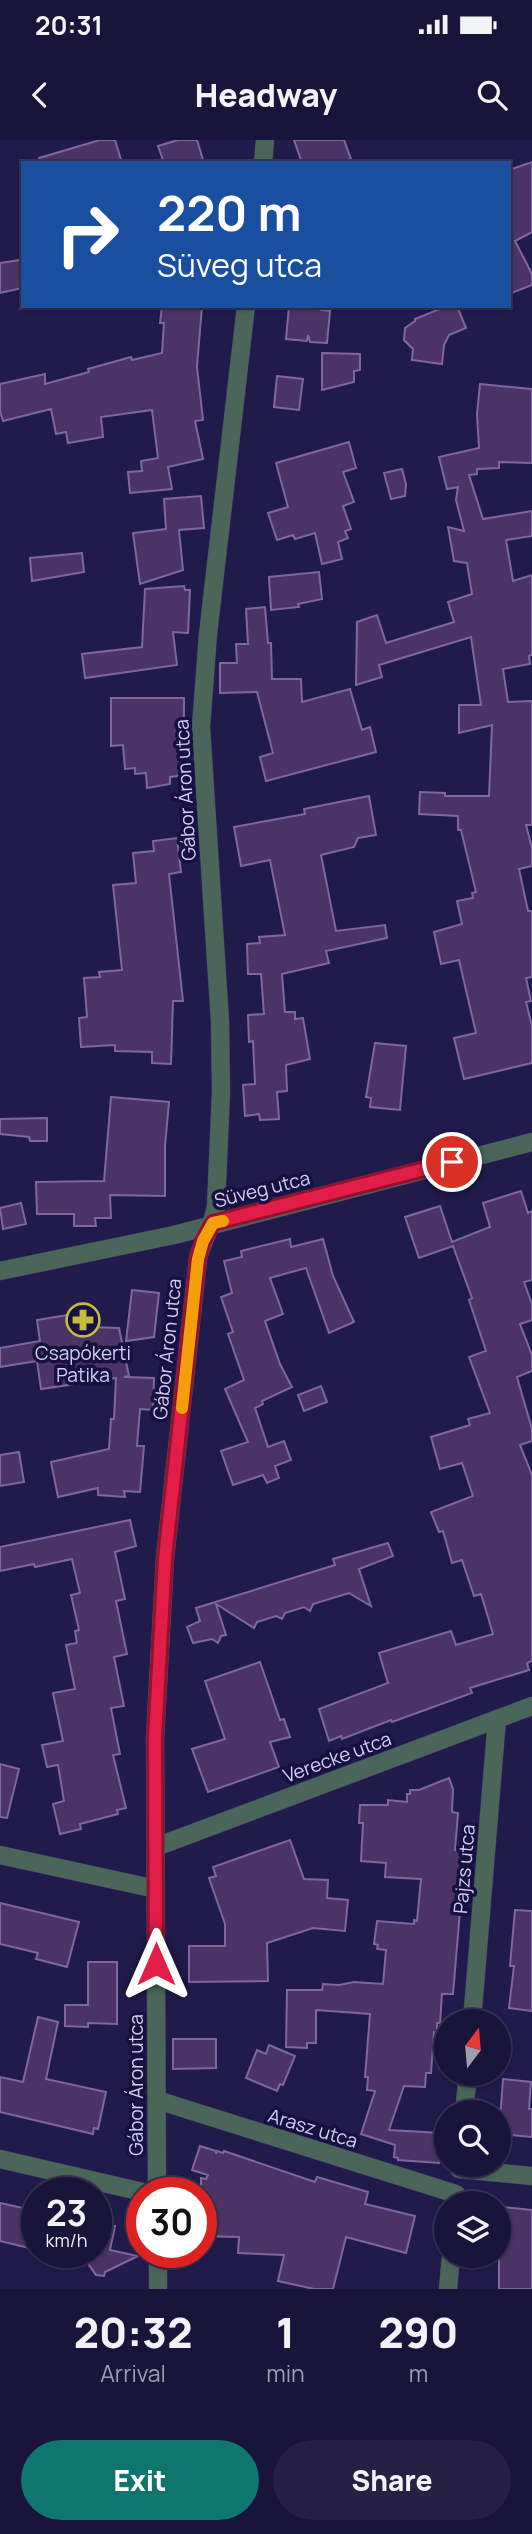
<!DOCTYPE html>
<meta charset="utf-8">
<style>
body{margin:0;font-family:Manrope,sans-serif;background:#262144;color:#f1f3f6;height:100vh;display:flex;flex-direction:column;font-size:26px;white-space:nowrap}
*{box-sizing:border-box;margin:0}
p{font-size:23px;color:#9f9eae}
.icon{flex:none;width:38px;height:38px;fill:none;stroke:currentColor;stroke-width:2;stroke-linecap:round;stroke-linejoin:round}
.map{position:relative;height:2149px;overflow:hidden}
.side{display:flex;flex-direction:column;background:#191439;flex:1}
.side>*{flex:none}
.banner{position:absolute;left:21px;top:21px;width:490px;height:147px;border-radius:0px;box-shadow:0 2px 5px #0004,0 0 0 2px #373353;background:#1a4fa0;color:#fff;overflow:hidden}
.needle{width:46px;rotate:16deg}
.fabs{position:absolute;left:434px;top:1869px;display:grid;gap:14px}
.fabs a{display:grid;place-items:center;width:77px;height:77px;border-radius:50%;background:#191439;box-shadow:0 2px 5px #0004,0 0 0 2px #373353;font-size:35px}
.speed{position:absolute;left:21px;top:2037px;display:flex;gap:14px;font-size:35px;font-weight:700;text-align:center}
.speed>*{display:grid;place-content:center;width:91px;height:91px;border-radius:50%;background:#191439;box-shadow:0 2px 5px #0004,0 0 0 2px #373353;line-height:1}
.speed small{font-size:18px;font-weight:400}
.speed .limit{border:10px solid #d22;background:#fff;color:#111}
.pin{position:absolute;display:grid;place-items:center;width:60px;height:60px;color:#fff;margin:-30px;border:4px solid #fff;border-radius:50%;box-shadow:0 2px 7px #0007}
.me{position:absolute;width:77px;margin:-38px;rotate:0deg;stroke-linejoin:round;filter:drop-shadow(0 0 5px #0008)}
.turn{display:flex;align-items:center;gap:24px;height:147px;padding:0 21px;font-size:32px}
.turn .icon{width:91px;height:91px;stroke-width:2.5}
.turn b{display:block;font-size:49px;line-height:60px}
.eta{display:flex;justify-content:space-evenly;align-items:center;height:119px;text-align:center}
.eta b{font-size:42px;font-weight:800;line-height:49px}
.button{display:flex;gap:14px;margin-top:auto;padding:14px 21px}
.button a{flex:1;height:80px;border-radius:42px;background:#0f766e;color:#fff;font-size:28px;font-weight:800;line-height:80px;text-align:center}
.button a+a{background:#262144;color:#f1f3f6}
.status{display:flex;justify-content:space-between;align-items:center;height:49px;padding:0 35px;background:#191439;direction:ltr}
.status svg{height:19px;fill:currentColor}
header{display:flex;justify-content:space-between;align-items:center;height:91px;padding:0 21px;background:#191439;font-size:32px;font-weight:800}
.map>svg:first-child{display:block}
</style>
<div class="status"><b>20:31</b><svg viewBox="0 0 49 12"><path d="M0 12V9h3v3zM5 12V6h3v6zM10 12V3h3v9zM15 12V0h3v12zM26 1h20v11H26zM47 4h2v5h-2z"/></svg></div>
<header><svg class="icon" aria-label="back" viewBox="0 0 24 24"><path d="M15 5l-7 7 7 7"/></svg>Headway<svg class="icon" aria-label="search" viewBox="0 0 24 24"><circle cx="10" cy="10" r="6"/><path d="M15 15l6 6"/></svg></header>
<div class="map">
<svg width="532" height="2149" viewBox="0 0 532 2149">
<rect width="100%" height="100%" fill="#211b4c"/>
<path fill="#4b3365" stroke="#7f679d" stroke-width="2" d="M 100,0 L 115,0 L 122,23 L 40,23 L 39,18 Z
M 178,0 L 197,0 L 204,23 L 164,23 L 158,6 Z
M 294,0 L 344,0 L 351,19 L 341,23 L 302,23 Z
M 532,22 L 532,92 L 515,101 L 532,134 L 532,145 L 509,154 L 509,30 Z
M 20,120 L 22,148 L 0,153 L 0,123 Z
M 162,166 L 202,166 L 197,227 L 203,280 L 195,281 L 203,319 L 168,327 L 172,349 L 130,353 L 128,332 L 142,331 L 141,321 L 158,318 L 152,270 L 101,277 L 103,297 L 68,303 L 66,292 L 56,294 L 51,269 L 3,281 L 0,271 L 0,244 L 45,234 L 45,244 L 89,232 L 88,229 L 131,217 L 132,220 L 162,213 L 164,183 L 160,183 Z
M 289,166 L 322,166 L 321,170 L 330,171 L 327,203 L 310,202 L 308,195 L 307,201 L 286,199 Z
M 447,166 L 457,166 L 466,188 L 449,195 L 444,205 L 442,224 L 412,220 L 413,209 L 404,200 L 405,188 L 415,181 L 415,179 Z
M 322,213 L 360,214 L 360,230 L 354,231 L 354,242 L 322,250 Z
M 277,236 L 303,239 L 299,270 L 274,267 Z
M 480,244 L 532,249 L 532,323 L 499,322 L 499,328 L 477,329 L 477,334 L 469,335 L 483,379 L 532,371 L 532,396 L 506,400 L 513,441 L 532,435 L 532,515 L 529,516 L 530,524 L 503,529 L 508,562 L 532,561 L 532,685 L 526,685 L 532,708 L 532,726 L 519,729 L 528,771 L 532,771 L 532,837 L 526,838 L 531,861 L 526,862 L 532,886 L 532,923 L 464,939 L 454,898 L 476,893 L 459,820 L 441,824 L 434,792 L 462,784 L 457,761 L 473,758 L 472,753 L 476,752 L 461,690 L 458,690 L 458,676 L 419,674 L 420,652 L 445,653 L 445,656 L 489,656 L 492,585 L 459,593 L 459,565 L 481,565 L 471,497 L 379,525 L 382,537 L 356,545 L 357,482 L 377,475 L 386,503 L 454,482 L 448,462 L 472,454 L 467,423 L 454,421 L 448,387 L 464,391 L 456,360 L 458,347 L 447,349 L 439,317 L 479,308 L 477,274 Z
M 349,302 L 356,328 L 343,332 L 354,362 L 343,366 L 351,389 L 345,391 L 348,398 L 338,402 L 342,419 L 322,424 L 315,393 L 295,399 L 293,395 L 277,400 L 268,373 L 288,367 L 276,323 Z
M 402,329 L 406,344 L 405,356 L 391,359 L 384,333 Z
M 201,356 L 204,388 L 179,390 L 183,430 L 140,444 L 133,393 L 166,389 L 164,359 Z
M 82,413 L 84,432 L 32,441 L 30,418 Z
M 319,432 L 322,459 L 298,464 L 299,467 L 271,470 L 269,437 Z
M 184,446 L 185,450 L 190,450 L 188,493 L 173,492 L 177,525 L 85,538 L 82,514 L 142,507 L 145,449 Z
M 265,467 L 268,503 L 271,503 L 272,539 L 301,539 L 302,562 L 350,549 L 362,590 L 370,587 L 376,612 L 266,641 L 260,617 L 273,613 L 257,552 L 220,553 L 220,523 L 237,523 L 236,504 L 248,504 L 246,469 Z
M 111,558 L 184,558 L 184,587 L 182,587 L 186,630 L 178,630 L 178,636 L 170,637 L 170,644 L 147,648 L 146,633 L 135,634 L 135,628 L 125,629 L 123,605 L 111,606 Z
M 369,656 L 376,695 L 358,698 L 354,707 L 321,715 L 336,791 L 385,785 L 387,798 L 326,811 L 329,823 L 282,834 L 285,872 L 295,872 L 295,879 L 303,878 L 310,919 L 286,925 L 287,951 L 277,952 L 279,979 L 260,980 L 259,974 L 245,976 L 243,945 L 255,944 L 253,901 L 249,902 L 248,875 L 264,874 L 261,834 L 248,834 L 247,804 L 260,803 L 259,797 L 285,795 L 270,720 L 241,726 L 234,687 L 305,674 L 304,669 Z
M 177,698 L 181,732 L 169,734 L 183,861 L 173,861 L 171,924 L 152,923 L 152,912 L 115,911 L 115,905 L 81,907 L 79,878 L 87,877 L 84,838 L 100,837 L 99,832 L 122,830 L 113,745 L 136,743 L 133,713 L 154,711 L 153,701 Z
M 375,903 L 406,906 L 400,970 L 370,967 L 371,958 L 366,957 Z
M 111,957 L 169,962 L 165,1006 L 165,1056 L 110,1055 L 111,1078 L 95,1078 L 96,1086 L 74,1086 L 74,1074 L 37,1074 L 36,1042 L 104,1041 Z
M 47,978 L 47,1001 L 30,1001 L 29,997 L 0,994 L 0,979 Z
M 521,1051 L 528,1073 L 532,1071 L 532,1140 L 524,1142 L 532,1164 L 532,1180 L 520,1184 L 532,1215 L 532,1231 L 517,1237 L 532,1289 L 532,1301 L 520,1305 L 532,1335 L 532,1521 L 527,1523 L 529,1530 L 470,1548 L 472,1553 L 392,1582 L 391,1580 L 342,1599 L 341,1596 L 329,1601 L 319,1569 L 388,1543 L 379,1513 L 451,1491 L 456,1505 L 493,1494 L 481,1454 L 474,1456 L 462,1420 L 452,1423 L 443,1391 L 439,1392 L 431,1372 L 473,1356 L 462,1323 L 440,1329 L 431,1297 L 470,1285 L 468,1279 L 490,1273 L 469,1217 L 486,1211 L 469,1160 L 472,1158 L 453,1106 L 419,1118 L 405,1077 L 440,1066 L 452,1102 L 490,1087 L 483,1063 Z
M 21,1063 L 26,1084 L 3,1089 L 0,1068 Z
M 290,1099 L 291,1107 L 323,1099 L 333,1136 L 354,1182 L 329,1193 L 306,1128 L 270,1138 L 283,1174 L 265,1181 L 280,1224 L 292,1247 L 262,1261 L 263,1264 L 255,1268 L 268,1307 L 284,1301 L 291,1320 L 275,1326 L 279,1338 L 267,1343 L 263,1335 L 233,1345 L 221,1311 L 248,1302 L 225,1249 L 244,1240 L 228,1194 L 233,1192 L 221,1157 L 232,1153 L 224,1121 L 242,1117 L 241,1111 Z
M 132,1150 L 159,1153 L 154,1197 L 126,1201 Z
M 86,1172 L 88,1187 L 119,1188 L 129,1236 L 124,1237 L 154,1238 L 153,1270 L 140,1269 L 137,1306 L 144,1306 L 140,1352 L 124,1351 L 125,1357 L 98,1355 L 98,1348 L 58,1357 L 51,1322 L 109,1309 L 111,1279 L 114,1279 L 116,1238 L 41,1249 L 37,1221 L 0,1227 L 0,1208 L 40,1201 L 37,1180 Z
M 321,1246 L 327,1262 L 304,1271 L 298,1255 Z
M 19,1312 L 24,1342 L 0,1346 L 0,1315 Z
M 130,1380 L 136,1406 L 115,1412 L 125,1459 L 116,1461 L 127,1514 L 114,1517 L 124,1566 L 111,1568 L 120,1614 L 113,1615 L 126,1668 L 117,1670 L 118,1674 L 80,1684 L 81,1689 L 60,1694 L 53,1664 L 64,1661 L 58,1625 L 47,1627 L 42,1605 L 63,1601 L 53,1553 L 75,1549 L 66,1505 L 77,1503 L 75,1491 L 79,1490 L 71,1455 L 80,1453 L 72,1419 L 35,1427 L 34,1424 L 0,1431 L 0,1407 Z
M 388,1403 L 393,1416 L 359,1429 L 371,1466 L 349,1453 L 313,1464 L 310,1471 L 304,1467 L 285,1473 L 282,1479 L 276,1476 L 257,1482 L 254,1488 L 216,1464 L 226,1495 L 221,1496 L 218,1503 L 212,1499 L 193,1503 L 187,1487 L 200,1481 L 196,1468 L 335,1425 L 333,1419 Z
M 260,1522 L 280,1580 L 284,1579 L 290,1597 L 270,1602 L 279,1627 L 208,1652 L 192,1609 L 225,1599 L 205,1541 Z
M 0,1624 L 19,1629 L 7,1678 L 0,1677 Z
M 449,1638 L 453,1649 L 452,1672 L 458,1673 L 455,1710 L 465,1711 L 453,1854 L 442,1854 L 440,1883 L 437,1883 L 437,1893 L 434,1892 L 431,1933 L 426,1933 L 425,1947 L 404,1946 L 389,1990 L 441,1993 L 439,2023 L 398,2020 L 398,2018 L 394,2017 L 395,2005 L 361,1994 L 375,1951 L 367,1950 L 368,1937 L 365,1937 L 370,1874 L 316,1870 L 316,1903 L 307,1903 L 307,1908 L 286,1907 L 287,1850 L 322,1850 L 323,1844 L 339,1845 L 354,1842 L 383,1844 L 386,1810 L 377,1809 L 378,1805 L 374,1804 L 377,1781 L 414,1784 L 414,1780 L 417,1781 L 421,1739 L 385,1737 L 386,1723 L 361,1721 L 363,1683 L 359,1683 L 360,1665 L 388,1665 L 388,1660 L 407,1662 L 407,1654 L 410,1654 L 410,1650 L 419,1650 Z
M 290,1700 L 304,1739 L 328,1740 L 327,1758 L 348,1760 L 345,1791 L 313,1788 L 267,1803 L 268,1841 L 189,1842 L 189,1806 L 225,1806 L 225,1784 L 209,1738 L 216,1736 L 213,1727 Z
M 0,1763 L 79,1782 L 67,1827 L 36,1819 L 38,1813 L 0,1804 Z
M 515,1770 L 532,1771 L 532,1871 L 509,1868 L 514,1826 L 510,1826 Z
M 88,1822 L 117,1822 L 117,1884 L 88,1883 L 88,1887 L 65,1886 L 65,1865 L 88,1865 Z
M 38,1877 L 58,1882 L 46,1939 L 106,1952 L 98,1989 L 94,1988 L 93,1994 L 0,1972 L 0,1937 L 23,1942 Z
M 173,1899 L 216,1899 L 216,1928 L 173,1929 Z
M 269,1905 L 295,1916 L 283,1945 L 280,1944 L 277,1951 L 246,1938 L 257,1910 L 266,1914 Z
M 503,1939 L 531,1942 L 529,1969 L 532,1969 L 532,1997 L 499,1994 Z
M 200,2006 L 216,2011 L 216,2014 L 217,2011 L 223,2013 L 224,2011 L 315,2042 L 317,2037 L 368,2052 L 365,2064 L 415,2076 L 406,2113 L 346,2097 L 333,2149 L 314,2149 L 278,2141 L 284,2115 L 238,2113 L 239,2097 L 201,2096 L 201,2038 L 206,2039 L 208,2035 L 192,2030 Z
M 0,2063 L 37,2071 L 37,2110 L 0,2101 Z
M 502,2067 L 532,2070 L 532,2149 L 499,2149 L 499,2072 L 501,2072 Z
M 96,2082 L 115,2086 L 110,2110 L 138,2116 L 105,2132 L 104,2136 L 96,2135 L 80,2112 L 96,2112 Z"/>
<g fill="none" stroke-linecap="round" stroke-linejoin="round">
<defs>
<path id="minor" d="M 263,23 L 265,0
M 0,1131 L 174,1095 L 532,1002
M 156,1707 L 532,1566
M 0,1715 L 156,1749
M 472,1881 L 497,1579
M 157,1960 L 456,2054
M 464,1972 L 468,1934
M 0,2019 L 147,2053
M 459,2029 L 532,2036
M 157,2053 L 155,1598 L 165,1418 L 198,1119 C 202,1100 213,1086 216,1066 L 221,952 L 220,882 L 201,587 L 208,494 L 246,166
M 158,2112 L 158,2149
M 448,2149 L 451,2116"/>
</defs>
<use href="#minor" stroke="#3d3866" stroke-width="19"/>
<use href="#minor" stroke="#4a6659" stroke-width="18"/>
</g>
<g fill="none" stroke-linecap="round" stroke-linejoin="round">
<defs>
<path id="route" d="M 156,1824 L 155,1598 L 165,1418 L 198,1119 L 203,1101 L 213,1083 L 452,1022"/>
</defs>
<use href="#route" stroke="#92132f" stroke-width="18"/>
<use href="#route" stroke="#e11d48" stroke-width="12"/>
<path stroke="#f59e0b" stroke-width="12" d="M 182,1268 L 198,1119 L 203,1101 L 213,1083 L 223,1081"/>
</g>
<defs>
<symbol id="pharmacy-ring" viewBox="-11 -11 22 22"><circle r="9.5" fill="#181040" stroke="#c6bb3c" stroke-width="1.5"/><path d="M-2-6h4v4h4v4h-4v4h-4v-4h-4v-4h4Z" fill="#c6bb3c"/></symbol>
</defs>
<g fill-rule="evenodd">
<use href="#pharmacy-ring" x="64" y="1161" width="38" height="38"/>
</g>
<g text-anchor="middle" stroke-width="7" stroke-linejoin="round" paint-order="stroke">
<g font-size="19" fill="#d0d1f0" stroke="#181040">
<text transform="translate(185 650) rotate(-93)" y="7">Gábor Áron utca</text>
<text transform="translate(262 1049) rotate(-14)" y="7">Süveg utca</text>
<text transform="translate(167 1209) rotate(-84)" y="7">Gábor Áron utca</text>
<text transform="translate(337 1617) rotate(-20)" y="7">Verecke utca</text>
<text transform="translate(464 1729) rotate(-85)" y="7">Pajzs utca</text>
<text transform="translate(136 1945) rotate(-90)" y="7">Gábor Áron utca</text>
<text transform="translate(313 1988) rotate(17)" y="7">Arasz utca</text>
</g>
<g font-size="19" fill="#d0d1f0" stroke="#181040">
<text x="83" y="1220">Csapókerti<tspan x="83" dy="22">Patika</tspan></text>
</g>
</g>
</svg>
<div class="fabs">
<a><svg class="needle" viewBox="-14 -14 28 28"><path d="M0-13l5 13h-10z" fill="#e53935"/><path d="M0 13l5-13h-10z" fill="#9f9eae"/></svg></a>
<a><svg class="icon" aria-label="search" viewBox="0 0 24 24"><circle cx="10" cy="10" r="6"/><path d="M15 15l6 6"/></svg></a>
<a><svg class="icon" aria-label="layers" viewBox="0 0 24 24"><path d="M12 4l9 5-9 5-9-5zM3 14l9 5 9-5"/></svg></a>
</div>
<div class="speed"><div>23<small>km/h</small></div><div class="limit">30</div></div>
<div class="pin" style="left:452px;top:1022px;background:#d93025"><svg class="icon" aria-label="arrive" viewBox="0 0 24 24"><path d="M6 21V4h12l-3 4 3 4H6"/></svg></div>
<svg class="me" style="left:156px;top:1824px" viewBox="-20 -20 40 40"><path d="M0-17L14 15 0 8-14 15z" fill="#e11d48" stroke="#fff" stroke-width="4"/></svg>
<div class="banner">
<div class="turn"><svg class="icon" aria-label="right" viewBox="0 0 24 24"><path d="M7 20v-9h11M14 6l5 5-5 5"/></svg><div><b>220 m</b>Süveg utca</div></div>
</div>
</div>
<section class="side">
<div class="eta">
<div><b>20:32</b><p>Arrival</p></div>
<div><b>1</b><p>min</p></div>
<div><b>290</b><p>m</p></div>
</div>
<div class="button"><a>Exit</a><a>Share</a></div>
</section>
